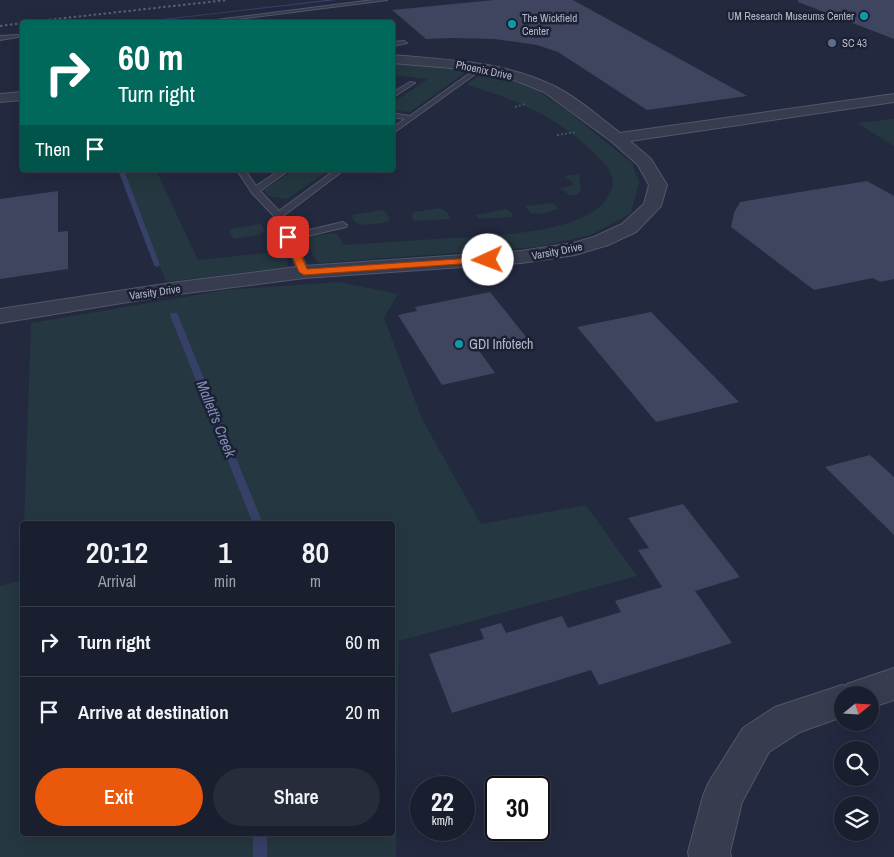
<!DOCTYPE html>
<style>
body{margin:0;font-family:"Archivo Narrow",sans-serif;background:#272c3b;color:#f1f3f6;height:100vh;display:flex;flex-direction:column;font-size:19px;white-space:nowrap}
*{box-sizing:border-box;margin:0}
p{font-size:16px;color:#9fa2aa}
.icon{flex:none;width:28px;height:28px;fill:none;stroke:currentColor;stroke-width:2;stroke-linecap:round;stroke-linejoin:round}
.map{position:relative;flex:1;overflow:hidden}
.sheet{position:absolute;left:20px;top:521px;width:375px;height:315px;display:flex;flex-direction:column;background:#1a1f2f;border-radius:5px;box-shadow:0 5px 20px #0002,0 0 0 1px #383d4b}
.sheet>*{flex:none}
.guide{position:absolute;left:20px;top:20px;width:375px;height:152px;border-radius:5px;box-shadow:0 5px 20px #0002,0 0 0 1px #383d4b;background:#00695c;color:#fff;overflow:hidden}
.needle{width:32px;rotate:72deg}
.controls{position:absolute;left:834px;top:686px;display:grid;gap:10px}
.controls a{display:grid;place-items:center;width:45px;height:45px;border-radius:50%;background:#1a1f2f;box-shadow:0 5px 20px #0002,0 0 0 1px #383d4b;font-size:25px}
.speed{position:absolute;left:410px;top:776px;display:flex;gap:10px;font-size:25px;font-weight:700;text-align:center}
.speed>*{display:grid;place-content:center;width:65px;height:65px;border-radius:50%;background:#1a1f2f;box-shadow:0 5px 20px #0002,0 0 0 1px #383d4b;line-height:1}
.speed small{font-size:12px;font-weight:400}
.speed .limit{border:2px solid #111;border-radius:8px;background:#fff;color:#111}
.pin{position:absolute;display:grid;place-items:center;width:42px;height:42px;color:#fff;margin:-21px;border-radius:10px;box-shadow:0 2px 8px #0006}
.me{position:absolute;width:55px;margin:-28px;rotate:268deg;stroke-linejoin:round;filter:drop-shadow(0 0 4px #0008)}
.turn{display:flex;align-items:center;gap:18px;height:105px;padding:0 15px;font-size:22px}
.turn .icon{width:65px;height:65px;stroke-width:2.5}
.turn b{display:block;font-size:35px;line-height:42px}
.then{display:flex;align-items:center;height:48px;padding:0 15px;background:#0003;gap:10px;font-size:19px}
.eta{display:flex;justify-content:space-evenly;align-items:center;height:85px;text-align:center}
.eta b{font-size:30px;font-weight:600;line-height:35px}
.cta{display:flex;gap:10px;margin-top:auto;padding:10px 15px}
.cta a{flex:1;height:58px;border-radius:30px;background:#ea580c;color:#fff;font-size:20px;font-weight:600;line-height:58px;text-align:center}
.cta a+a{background:#272c3b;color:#f1f3f6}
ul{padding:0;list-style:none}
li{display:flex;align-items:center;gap:15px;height:70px;padding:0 15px;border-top:1px solid #383d4b}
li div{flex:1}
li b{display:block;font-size:19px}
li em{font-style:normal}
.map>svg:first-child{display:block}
</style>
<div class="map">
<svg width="894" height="857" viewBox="0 0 894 857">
<rect width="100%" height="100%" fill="#23293f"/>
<path fill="#253740" d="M 393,63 L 447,65 L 443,69 L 452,68 L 466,72 L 410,112 L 393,111 L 392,103 L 428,79 L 393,75 Z
M 490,72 L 538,91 L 570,113 L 632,163 L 639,182 L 631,213 L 591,235 L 537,247 L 318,263 L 302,237 L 336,233 L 344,245 C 375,243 405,241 435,239 C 477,236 590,237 610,193 C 617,178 608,167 598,157 C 560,118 517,99 466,85 L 478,76 Z
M 894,119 L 894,146 L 857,123 Z
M 123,170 L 156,170 L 198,260 L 274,252 L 272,245 L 279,245 L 287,255 L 288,267 L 166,282 Z
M 293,170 L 329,170 L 287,199 L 268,196 L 264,190 Z
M 579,174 L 581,191 L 576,195 L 569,195 L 560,188 L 575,185 L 565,176 Z
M 552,203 L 555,204 L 558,209 L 541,214 L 531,213 L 525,206 Z
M 440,208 L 448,213 L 451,219 L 413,221 L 412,214 L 414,212 Z
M 506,209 L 513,214 L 511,217 L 480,219 L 475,215 Z
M 381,210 L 385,211 L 390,219 L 388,222 C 377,223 353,231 352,215 Z
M 261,224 L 265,231 L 258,235 L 234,239 L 229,233 L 230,229 Z
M 339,282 L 398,294 L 384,318 L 422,419 L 481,524 L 586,505 L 637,576 L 399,641 L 396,857 L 0,857 L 0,586 L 22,580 L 22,568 L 22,834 L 392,834 L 392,524 L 24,524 L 31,323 L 225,290 Z"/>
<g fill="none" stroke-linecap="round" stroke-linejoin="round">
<path fill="#374066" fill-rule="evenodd" d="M 326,0 L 337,0 L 145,22 L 137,22 Z
M 118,170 L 124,170 L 160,265 L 159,266 L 157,267 L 154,265 Z
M 171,313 L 177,313 L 178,315 L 263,524 L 253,524 L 170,315 Z
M 253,834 L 267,834 L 267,857 L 253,857 Z"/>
</g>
<path fill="#3f455f" d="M 494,0 L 573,0 L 747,96 L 647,110 L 558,52 L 537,45 L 495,39 L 450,38 L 426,39 L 392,10 Z
M 798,0 L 894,0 L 894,39 L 798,2 Z
M 867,181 L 894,196 L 894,279 L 880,282 L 873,278 L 814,290 L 731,227 L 734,213 L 740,202 Z
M 58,191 L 58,232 L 68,231 L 68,269 L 0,279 L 0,199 Z
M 490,292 L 527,338 L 478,349 L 495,373 L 442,385 L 398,315 L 417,311 L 415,307 Z
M 651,312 L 739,402 L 656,422 L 577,327 Z
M 870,455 L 894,477 L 894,535 L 825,467 Z
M 683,504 L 740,577 L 695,591 L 732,643 L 599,685 L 591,670 L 452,713 L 429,654 L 484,639 L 480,629 L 501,623 L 506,633 L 562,616 L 568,628 L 621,612 L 615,601 L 662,587 L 638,550 L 649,548 L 628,518 Z"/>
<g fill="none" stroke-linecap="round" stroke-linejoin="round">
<defs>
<path id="service" d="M 373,0 L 387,0 L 214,22 L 208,21 Z
M 18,35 L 18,37 L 0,40 L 0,36 Z
M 392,42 L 404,41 L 407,43 L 392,46 Z
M 480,66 L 485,67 L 392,134 L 392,128 L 405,119 L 392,117 L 392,113 L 410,116 Z
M 410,82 L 415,83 L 392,98 L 392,93 Z
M 237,170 L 245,170 L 256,186 L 280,170 L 289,170 L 260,191 L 279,211 L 335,170 L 344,170 L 283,216 L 292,234 L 343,222 L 347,225 L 346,227 L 294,239 L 309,272 L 307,274 L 301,274 L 299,272 L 274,216 L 252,193 Z"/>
<path id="minor" d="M 392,55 C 448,60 503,61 554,86 C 578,98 599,117 620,133 L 894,94 L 894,102 L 630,141 L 651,159 L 667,185 L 661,206 L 636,232 L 608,245 L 575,255 L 521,263 L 304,278 L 171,295 L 0,323 L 0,309 L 171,283 L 304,266 L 521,251 L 573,243 L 594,237 L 622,224 L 644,204 L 649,185 L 638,165 L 611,141 L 544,92 L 501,75 L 475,70 L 392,63 Z
M 22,92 L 22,100 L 0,102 L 0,94 Z
M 894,668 L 894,700 L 870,708 L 870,695 L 842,695 L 842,717 L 800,732 L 769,752 L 742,802 L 730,852 L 731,857 L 689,857 L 688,852 L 703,796 L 709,782 L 743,728 L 775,707 L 842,685 L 846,686 L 847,684 Z"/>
</defs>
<use href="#service" stroke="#52576a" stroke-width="2"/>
<use href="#minor" stroke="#52576a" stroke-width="2"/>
<path stroke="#43545d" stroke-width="2" stroke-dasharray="2 2" stroke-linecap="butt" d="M 515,107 L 525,104
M 557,135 L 576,132"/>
<use href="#service" fill="#373c4f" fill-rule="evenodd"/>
<use href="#minor" fill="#373c4f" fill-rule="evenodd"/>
<path stroke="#595f76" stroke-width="2" stroke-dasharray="2.5 2.5" stroke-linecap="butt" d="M 29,22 L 227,0
M 0,26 L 22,23"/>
</g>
<path fill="#ea580c" stroke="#983908" d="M 286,235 L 293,237 L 307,269 L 488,257 L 492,260 L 488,262 L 304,275 L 299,272 L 284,237 Z"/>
<g fill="#0f9aa8" stroke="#1c2134" stroke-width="2">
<circle cx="864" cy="16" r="5"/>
<circle cx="512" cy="24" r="5"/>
<circle cx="459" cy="344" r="5"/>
</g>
<circle fill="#5c6f8a" stroke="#1c2134" stroke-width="2" cx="832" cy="43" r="5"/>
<g text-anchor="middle" stroke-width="5" stroke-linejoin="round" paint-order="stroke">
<g font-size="11" fill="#b4b7ca" stroke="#1c2134" text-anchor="start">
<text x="854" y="20" text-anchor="end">UM Research Museums Center</text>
<text x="522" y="22">The Wickfield<tspan x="522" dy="13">Center</tspan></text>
<text x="842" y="47">SC 43</text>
</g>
<g font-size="11" fill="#b4b7ca" stroke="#1c2134">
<text transform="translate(484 70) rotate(12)" y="4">Phoenix Drive</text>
<text transform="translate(557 251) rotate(-11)" y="4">Varsity Drive</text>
<text transform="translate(155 292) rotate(-8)" y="4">Varsity Drive</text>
</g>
<g font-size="14" fill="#b4b7ca" stroke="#1c2134" text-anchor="start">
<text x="469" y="349">GDI Infotech</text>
</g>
<g font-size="15" font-style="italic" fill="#828cb7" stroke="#1c2134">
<text transform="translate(216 419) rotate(68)" y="5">Mallett's Creek</text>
</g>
</g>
</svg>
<div class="controls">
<a><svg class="needle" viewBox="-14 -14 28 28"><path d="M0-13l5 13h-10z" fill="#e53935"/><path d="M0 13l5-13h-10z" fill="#9fa2aa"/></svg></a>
<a><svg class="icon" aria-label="search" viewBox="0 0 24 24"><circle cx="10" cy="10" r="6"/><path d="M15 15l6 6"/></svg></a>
<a><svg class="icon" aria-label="layers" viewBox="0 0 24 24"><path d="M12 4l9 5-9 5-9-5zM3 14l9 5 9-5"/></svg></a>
</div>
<div class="speed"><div>22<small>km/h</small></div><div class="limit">30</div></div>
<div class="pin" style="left:288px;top:237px;background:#d93025"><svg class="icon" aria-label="arrive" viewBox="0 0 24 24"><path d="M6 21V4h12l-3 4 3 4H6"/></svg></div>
<svg class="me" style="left:488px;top:260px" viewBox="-20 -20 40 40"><circle r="19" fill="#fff"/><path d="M0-13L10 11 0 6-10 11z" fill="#ea580c"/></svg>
<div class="guide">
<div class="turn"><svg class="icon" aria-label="right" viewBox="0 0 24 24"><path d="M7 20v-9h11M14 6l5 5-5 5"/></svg><div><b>60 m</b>Turn right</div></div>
<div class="then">Then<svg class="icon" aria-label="arrive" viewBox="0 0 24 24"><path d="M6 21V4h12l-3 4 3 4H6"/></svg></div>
</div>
<section class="sheet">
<div class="eta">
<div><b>20:12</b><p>Arrival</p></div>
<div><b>1</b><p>min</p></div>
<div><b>80</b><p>m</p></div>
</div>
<ul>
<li><svg class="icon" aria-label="right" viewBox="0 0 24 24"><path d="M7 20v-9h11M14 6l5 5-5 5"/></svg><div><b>Turn right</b></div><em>60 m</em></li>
<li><svg class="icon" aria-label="arrive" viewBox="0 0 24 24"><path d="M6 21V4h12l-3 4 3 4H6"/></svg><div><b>Arrive at destination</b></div><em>20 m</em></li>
</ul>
<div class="cta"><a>Exit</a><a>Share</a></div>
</section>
</div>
